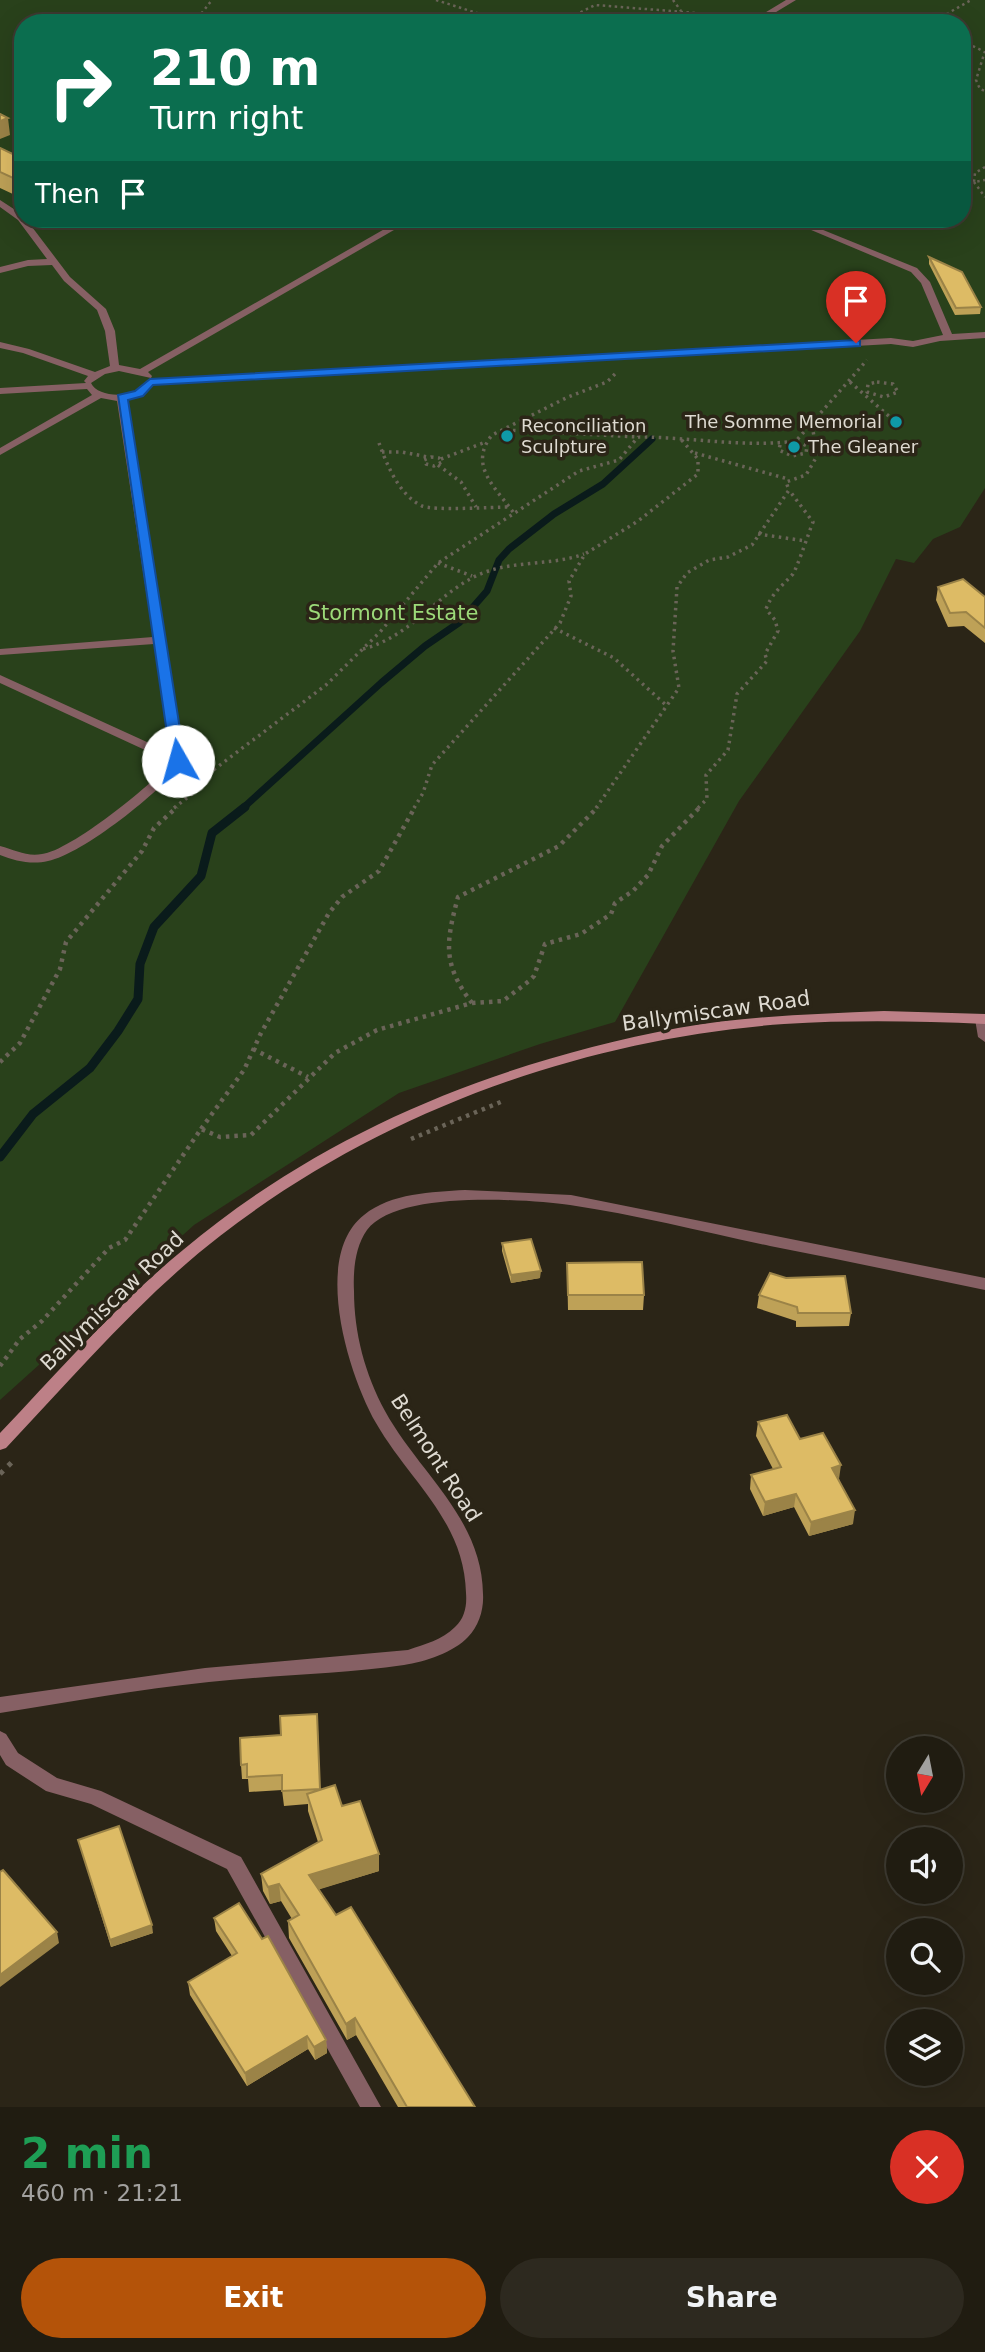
<!DOCTYPE html>
<meta charset="utf-8">
<style>
body{margin:0;font-family:"DejaVu Sans",sans-serif;background:#2d291f;color:#f1f3f6;height:100vh;display:flex;flex-direction:column;font-size:26px;white-space:nowrap}
*{box-sizing:border-box;margin:0}
p{font-size:23px;color:#a2a19f}
.icon{flex:none;width:38px;height:38px;fill:none;stroke:currentColor;stroke-width:2;stroke-linecap:round;stroke-linejoin:round}
.map{position:relative;height:2107px;overflow:hidden}
.panel{display:flex;flex-direction:column;background:#201c11;flex:1}
.panel>*{flex:none}
.banner{position:absolute;left:14px;top:14px;width:957px;height:214px;border-radius:28px;box-shadow:0 7px 28px #0002,0 0 0 2px #3d3a31;background:#0b6e4f;color:#fff;overflow:hidden}
.needle{width:46px;rotate:190deg}
.tools{position:absolute;left:886px;top:1736px;display:grid;gap:14px}
.tools a{display:grid;place-items:center;width:77px;height:77px;border-radius:50%;background:#201c11;box-shadow:0 7px 28px #0002,0 0 0 2px #3d3a31;font-size:35px}
.pin{position:absolute;display:grid;place-items:center;width:60px;height:60px;color:#fff;margin:-72px -30px;border-radius:50% 50% 50% 0;rotate:-45deg;box-shadow:0 0 7px #0007}
.pin .icon{rotate:45deg}
.me{position:absolute;width:77px;margin:-38px;rotate:353deg;stroke-linejoin:round;filter:drop-shadow(0 0 5px #0008)}
.turn{display:flex;align-items:center;gap:24px;height:147px;padding:0 21px;font-size:32px}
.turn .icon{width:91px;height:91px;stroke-width:2.5}
.turn b{display:block;font-size:49px;line-height:60px}
.then{display:flex;align-items:center;height:66px;padding:0 21px;background:#0003;gap:14px;font-size:26px}
.round{display:grid;place-items:center;flex:none;width:74px;height:74px;border-radius:37px;background:#2d291f}
.summary{display:flex;align-items:center;justify-content:space-between;height:119px;padding:0 21px}
h1{font-size:42px;font-weight:700;line-height:52px;color:#1e9e55}
.primary-button{display:flex;gap:14px;margin-top:auto;padding:14px 21px}
.primary-button a{flex:1;height:80px;border-radius:42px;background:#b45309;color:#fff;font-size:28px;font-weight:700;line-height:80px;text-align:center}
.primary-button a+a{background:#2d291f;color:#f1f3f6}
.map>svg:first-child{display:block}
</style>
<div class="map">
<svg width="985" height="2107" viewBox="0 0 985 2107">
<rect width="100%" height="100%" fill="#2b2517"/>
<path fill="#29411b" fill-rule="evenodd" d="M 0,0 L 985,0 L 985,488 L 960,527 L 933,539 L 914,563 L 896,559 L 860,631 L 739,801 L 615,1022 L 540,1044 L 399,1093 L 194,1225 L 0,1400 ZM 23,23 L 962,23 L 962,219 L 23,219 Z"/>
<g fill="none" stroke-linecap="round" stroke-linejoin="round">
<path stroke="#0a1b1b" stroke-width="7" d="M 243,808 L 381,683 L 425,646 L 460,622 L 487,591 L 499,560 L 509,549 L 554,514 L 603,484 L 652,439"/>
<path stroke="#0a1b1b" stroke-width="9" d="M 0,1157 L 33,1114 L 90,1068 L 118,1031 L 138,999 L 140,964 L 154,927 L 201,876 L 212,833 L 245,807"/>
<path stroke="#6a6458" stroke-width="2.5" stroke-dasharray="2.5 3.5" stroke-linecap="butt" d="M 436,0 L 508,23
M 673,0 L 681,11
M 194,23 L 212,0
M 559,23 L 595,5 L 709,14 L 730,19
M 931,23 L 971,0
M 962,41 L 983,51
M 985,51 L 976,80 L 980,89 L 985,91
M 985,167 L 975,173 L 974,182 L 985,180
M 962,183 L 974,182 L 985,197"/>
<path stroke="#6a6458" stroke-width="3.5" stroke-dasharray="2.5 4.5" stroke-linecap="butt" d="M 850,382 L 891,418
M 877,382 L 893,384 L 898,392 L 884,397 L 867,392 L 868,384 Z
M 506,430 L 637,437
M 379,443 C 387,465 399,495 422,506 C 435,511 492,507 510,507
M 780,445 L 779,450 L 792,456 L 806,453 L 807,446 L 796,441
M 382,452 L 402,452 L 428,457
M 695,453 L 788,479
M 431,457 L 439,458 L 442,462 L 434,466 L 426,464 L 424,460 Z
M 441,459 L 483,443
M 438,465 L 461,482 L 476,507
M 513,512 C 495,487 468,465 492,435 L 568,397 L 607,382 L 617,372
M 758,534 L 806,541
M 438,563 L 472,576
M 554,628 L 614,658 L 667,706
M 363,649 C 409,637 433,599 472,578 C 506,559 549,567 584,554
M 198,752 L 203,756 L 204,776
M 174,808 L 197,790 L 204,777 L 326,685 L 380,632 L 438,563 L 579,471 L 619,460 L 638,437 C 691,437 744,448 796,441 L 867,360
M 414,808 L 423,793 L 432,765 L 560,623 L 571,596 L 569,581 L 585,554 L 638,521 L 698,474 L 698,459 L 679,437
M 596,808 L 679,688 L 673,651 L 677,587 L 687,573 L 709,560 L 728,557 L 752,545 L 789,490 L 786,482 L 806,475 L 817,456 L 812,424
M 698,808 L 707,799 L 706,775 L 728,750 L 737,694 L 767,661 L 765,654 L 778,631 L 775,620 L 766,609 C 772,593 782,586 793,574 C 797,568 809,532 813,522 L 789,490"/>
<path stroke="#6a6458" stroke-width="4.5" stroke-dasharray="3.5 5" stroke-linecap="butt" d="M 472,1003 L 503,1001 L 529,981 L 534,976 L 545,944 L 581,934 L 611,914 L 615,903 L 633,891 L 648,875 L 662,846 L 700,807
M 253,1049 L 308,1077
M 0,1062 L 20,1043 L 60,969 L 66,942 L 142,851 L 154,828 L 177,807
M 201,1129 L 244,1070 L 261,1033 L 329,913 L 342,897 L 379,871 L 415,807
M 411,1139 L 503,1101
M 0,1366 L 20,1339 L 42,1321 L 109,1248 L 125,1240 L 201,1129 L 220,1137 L 251,1135 L 335,1053 L 377,1030 L 472,1003 C 442,964 446,942 458,897 L 559,846 L 598,807"/>
<path stroke="#6a6458" stroke-width="5" stroke-dasharray="4.5 7" stroke-linecap="butt" d="M 0,1474 L 13,1461"/>
<path fill="#866064" fill-rule="evenodd" d="M 786,0 L 796,0 L 758,23 L 748,23 Z
M 0,200 L 23,215 L 23,219 L 26,219 L 70,277 L 106,309 L 115,331 L 119,365 L 140,369 L 402,219 L 413,219 L 148,372 L 152,376 L 151,378 L 119,371 L 105,374 L 91,383 C 97,396 124,398 137,390 C 142,386 145,382 150,379 L 891,338 L 913,341 L 943,335 L 921,283 L 911,272 L 785,219 L 796,219 L 917,268 L 930,282 L 952,334 L 985,332 L 985,338 L 940,341 L 913,347 L 891,344 L 153,385 L 142,395 L 127,400 L 184,761 C 163,790 83,854 48,861 C 32,865 15,861 0,855 L 0,846 C 15,850 27,857 42,854 C 70,851 152,785 171,762 L 0,683 L 0,675 L 171,753 L 154,644 L 0,655 L 0,649 L 153,637 L 117,401 L 101,398 L 0,455 L 0,448 L 92,395 L 87,389 L 0,394 L 0,388 L 86,383 L 84,381 L 88,376 L 23,353 L 0,348 L 0,342 L 29,349 L 95,372 L 110,366 L 105,331 L 97,310 L 64,281 L 52,265 L 28,266 L 0,273 L 0,267 L 28,260 L 47,259 L 18,220 L 0,207 Z
M 64,219 L 109,219 C 97,225 76,225 64,219 Z
M 0,1731 L 6,1734 L 18,1753 L 57,1778 L 101,1791 L 241,1857 L 381,2107 L 360,2107 L 227,1869 L 91,1804 L 46,1791 L 6,1765 L 0,1755 Z"/>
<path fill="#866064" fill-rule="evenodd" d="M 982,1014 L 985,1015 L 985,1042 L 978,1037 L 975,1019 Z
M 465,1190 L 571,1195 L 985,1278 L 985,1290 C 913,1275 842,1260 770,1246 C 704,1232 637,1215 570,1205 C 525,1199 396,1190 367,1230 C 355,1247 353,1271 354,1291 C 354,1333 365,1374 385,1411 C 419,1473 482,1518 483,1594 C 484,1609 479,1626 468,1637 C 454,1652 425,1662 404,1665 C 340,1674 274,1675 209,1682 C 139,1689 70,1702 0,1713 L 0,1697 L 205,1668 L 408,1650 C 425,1644 442,1640 455,1627 C 465,1618 467,1605 466,1593 C 464,1520 410,1482 376,1423 C 349,1376 311,1256 364,1215 C 391,1193 432,1192 465,1190 Z"/>
<path fill="#bd8087" fill-rule="evenodd" d="M 884,1011 L 985,1014 L 985,1024 C 918,1021 851,1020 784,1024 C 582,1039 380,1112 220,1236 C 141,1297 75,1375 6,1448 L 0,1450 L 0,1433 C 59,1371 116,1305 183,1250 C 324,1131 498,1062 678,1028 C 746,1016 815,1014 884,1011 Z"/>
</g>
<path fill="#bea157" d="M 0,148 L 23,159 L 23,192 L 15,195 L 0,188 Z
M 929,257 L 981,307 L 980,314 L 955,315 L 929,264 Z
M 938,587 L 985,597 L 985,643 L 964,626 L 948,627 L 936,600 Z
M 502,1243 L 540,1278 L 511,1283 L 502,1251 Z
M 567,1263 L 644,1295 L 643,1310 L 568,1310 Z
M 759,1295 L 851,1313 L 849,1326 L 796,1327 L 796,1321 L 757,1308 Z
M 758,1422 L 800,1439 L 839,1479 L 853,1524 L 809,1536 L 794,1507 L 763,1516 L 750,1489 L 751,1475 L 773,1469 L 756,1436 Z
M 318,1729 L 320,1789 L 342,1806 L 379,1854 L 379,1871 L 319,1889 L 336,1915 L 475,2107 L 398,2107 L 356,2035 L 347,2040 L 289,1938 L 288,1921 L 292,1919 L 281,1901 L 270,1904 L 263,1891 L 261,1874 L 318,1842 L 308,1811 L 308,1804 L 284,1806 L 282,1790 L 249,1792 L 248,1779 L 242,1779 L 241,1765 L 281,1735 Z
M 78,1840 L 153,1933 L 111,1947 Z
M 214,1918 L 326,2040 L 327,2053 L 315,2060 L 308,2049 L 247,2086 L 190,1995 L 188,1982 L 232,1956 L 216,1931 Z"/>
<path fill="#9b8347" d="M 8,118 L 10,135 L 0,139 L 0,121 Z
M 23,174 L 23,192 L 15,195 L 13,178 Z
M 541,1271 L 540,1278 L 511,1283 L 511,1275 Z
M 841,1465 L 839,1479 L 832,1468 Z
M 796,1494 L 794,1507 L 763,1516 L 765,1502 Z
M 855,1510 L 853,1524 L 809,1536 L 811,1522 Z
M 379,1854 L 379,1871 L 311,1892 L 309,1875 Z
M 279,1884 L 281,1901 L 270,1904 L 268,1887 Z
M 152,1925 L 153,1933 L 111,1947 L 110,1940 Z
M 57,1932 L 59,1943 L 0,1987 L 0,1975 Z
M 355,2018 L 356,2035 L 347,2040 L 346,2024 Z
M 307,2036 L 308,2049 L 247,2086 L 245,2073 Z
M 326,2040 L 327,2053 L 315,2060 L 314,2047 Z"/>
<path fill="#ddbb65" stroke="#9b8347" stroke-width="2" d="M 0,114 L 8,118 L 0,121 Z
M 0,148 L 23,159 L 23,174 L 13,178 L 0,172 Z
M 929,257 L 962,272 L 981,307 L 956,308 Z
M 963,579 L 985,597 L 985,628 L 966,612 L 950,613 L 938,587 Z
M 531,1239 L 541,1271 L 511,1275 L 502,1243 Z
M 642,1262 L 644,1295 L 568,1295 L 567,1263 Z
M 770,1273 L 786,1278 L 845,1276 L 851,1313 L 798,1313 L 797,1307 L 759,1295 Z
M 787,1415 L 800,1439 L 823,1433 L 841,1465 L 832,1468 L 855,1510 L 811,1522 L 796,1494 L 765,1502 L 751,1475 L 781,1467 L 758,1422 Z
M 317,1714 L 320,1789 L 282,1791 L 282,1775 L 247,1777 L 247,1764 L 241,1765 L 240,1738 L 281,1735 L 280,1716 Z
M 335,1785 L 342,1806 L 360,1801 L 379,1854 L 309,1875 L 336,1915 L 351,1907 L 475,2107 L 407,2107 L 355,2018 L 346,2024 L 288,1921 L 299,1915 L 279,1884 L 268,1887 L 261,1874 L 322,1840 L 307,1794 Z
M 119,1826 L 152,1925 L 110,1940 L 78,1840 Z
M 3,1870 L 57,1932 L 0,1975 L 0,1872 Z
M 239,1903 L 262,1939 L 268,1936 L 326,2040 L 314,2047 L 307,2036 L 245,2073 L 188,1982 L 237,1953 L 214,1918 Z"/>
<path fill="#1a73e8" stroke="#114b97" stroke-width="2" d="M 856,340 L 860,341 L 860,346 L 153,385 L 143,396 L 128,400 L 185,761 L 178,765 L 171,761 L 118,395 L 135,391 L 150,379 Z"/>
<g fill="#0f9aa8" stroke="#2b2517" stroke-width="2.5">
<circle cx="896" cy="422" r="7"/>
<circle cx="507" cy="436" r="7"/>
<circle cx="794" cy="447" r="7"/>
</g>
<g text-anchor="middle" stroke-width="7" stroke-linejoin="round" paint-order="stroke">
<g font-size="18" fill="#dedad1" stroke="#2b2517" text-anchor="start">
<text x="882" y="428" text-anchor="end">The Somme Memorial</text>
<text x="521" y="432">Reconciliation<tspan x="521" dy="21">Sculpture</tspan></text>
<text x="808" y="453">The Gleaner</text>
</g>
<g font-size="21" fill="#9cda79" stroke="#2b2517">
<text x="393" y="620">Stormont Estate</text>
</g>
<g font-size="21" fill="#dedad1" stroke="#2b2517">
<text transform="translate(716 1011) rotate(-8)" y="7">Ballymiscaw Road</text>
<text transform="translate(112 1301) rotate(-44)" y="7">Ballymiscaw Road</text>
<text transform="translate(436 1458) rotate(57)" y="7">Belmont Road</text>
</g>
</g>
</svg>
<div class="tools">
<a><svg class="needle" viewBox="-14 -14 28 28"><path d="M0-13l5 13h-10z" fill="#e53935"/><path d="M0 13l5-13h-10z" fill="#a2a19f"/></svg></a>
<a><svg class="icon" aria-label="sound" viewBox="0 0 24 24"><path d="M4 9h4l5-4v14l-5-4H4zM17 9q2 3 0 6"/></svg></a>
<a><svg class="icon" aria-label="search" viewBox="0 0 24 24"><circle cx="10" cy="10" r="6"/><path d="M15 15l6 6"/></svg></a>
<a><svg class="icon" aria-label="layers" viewBox="0 0 24 24"><path d="M12 4l9 5-9 5-9-5zM3 14l9 5 9-5"/></svg></a>
</div>
<div class="pin" style="left:856px;top:343px;background:#d93025"><svg class="icon" aria-label="arrive" viewBox="0 0 24 24"><path d="M6 21V4h12l-3 4 3 4H6"/></svg></div>
<svg class="me" style="left:178px;top:761px" viewBox="-20 -20 40 40"><circle r="19" fill="#fff"/><path d="M0-13L10 11 0 6-10 11z" fill="#1a73e8"/></svg>
<div class="banner">
<div class="turn"><svg class="icon" aria-label="right" viewBox="0 0 24 24"><path d="M7 20v-9h11M14 6l5 5-5 5"/></svg><div><b>210 m</b>Turn right</div></div>
<div class="then">Then<svg class="icon" aria-label="arrive" viewBox="0 0 24 24"><path d="M6 21V4h12l-3 4 3 4H6"/></svg></div>
</div>
</div>
<section class="panel">
<div class="summary"><div><h1>2 min</h1><p>460 m · 21:21</p></div><a class="round" style="background:#d93025;color:#fff"><svg class="icon" aria-label="close" viewBox="0 0 24 24"><path d="M6 6l12 12M18 6L6 18"/></svg></a></div>
<div class="primary-button"><a>Exit</a><a>Share</a></div>
</section>
